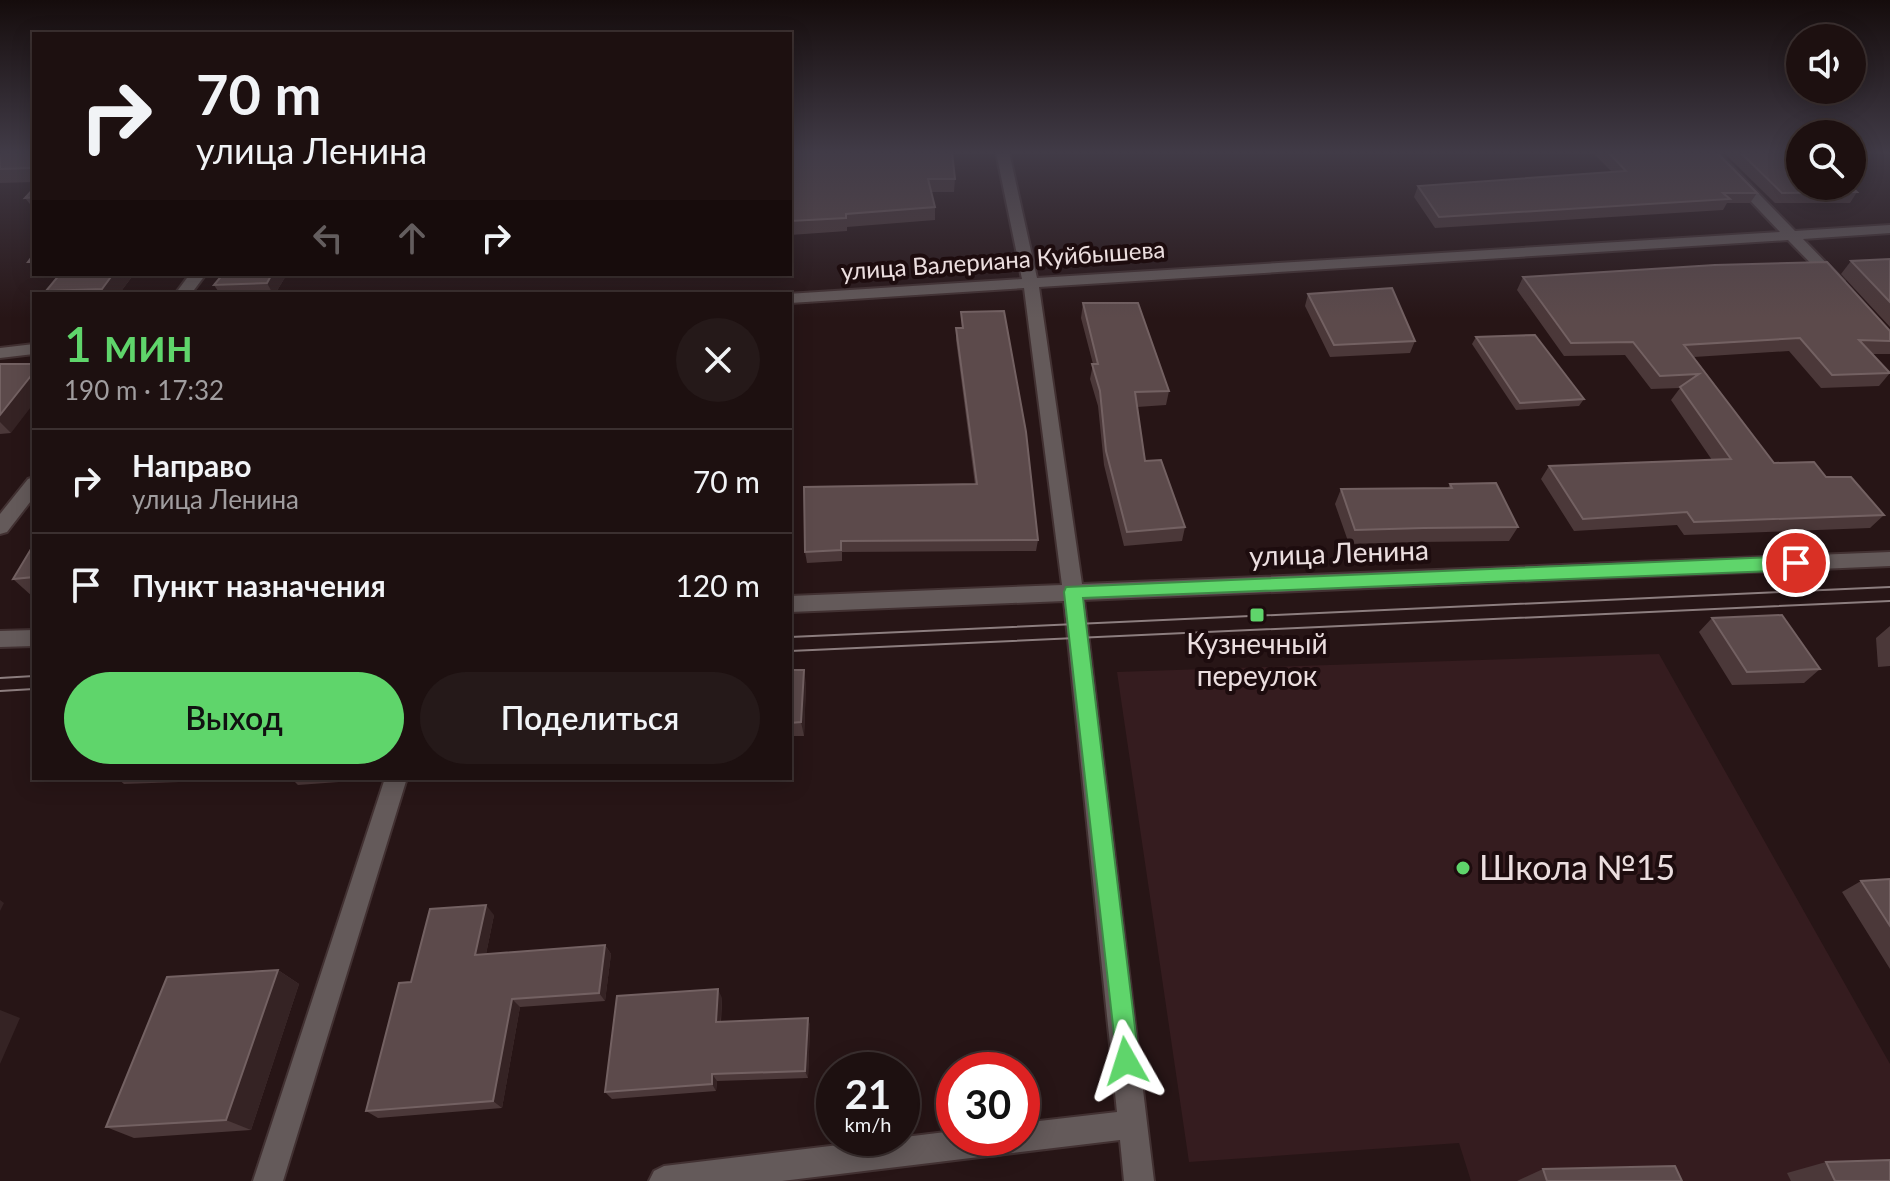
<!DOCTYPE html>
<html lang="ru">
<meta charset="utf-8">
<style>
body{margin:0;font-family:Lato,sans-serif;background:#251919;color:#f1f3f6;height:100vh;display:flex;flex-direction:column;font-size:30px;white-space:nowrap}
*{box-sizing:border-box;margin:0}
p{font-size:26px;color:#a09d9f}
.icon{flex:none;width:44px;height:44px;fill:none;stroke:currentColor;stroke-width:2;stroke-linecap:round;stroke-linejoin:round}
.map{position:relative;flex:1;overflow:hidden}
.drawer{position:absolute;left:32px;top:292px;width:760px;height:488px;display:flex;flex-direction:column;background:#1d1010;border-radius:0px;box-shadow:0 4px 20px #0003,0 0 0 2px #3b3030}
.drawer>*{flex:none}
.guide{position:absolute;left:32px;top:32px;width:760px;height:244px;border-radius:0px;box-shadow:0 4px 20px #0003,0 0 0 2px #3b3030;background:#1d1010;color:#f1f3f6;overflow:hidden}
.buttons{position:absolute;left:1786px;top:24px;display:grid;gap:16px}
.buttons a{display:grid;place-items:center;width:80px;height:80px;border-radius:50%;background:#1d1010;box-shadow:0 4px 20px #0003,0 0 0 2px #3b3030;font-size:40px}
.speed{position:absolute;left:816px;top:1052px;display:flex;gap:16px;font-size:40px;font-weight:700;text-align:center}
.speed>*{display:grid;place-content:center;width:104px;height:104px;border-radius:50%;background:#1d1010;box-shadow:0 4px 20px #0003,0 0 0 2px #3b3030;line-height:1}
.speed small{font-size:20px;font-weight:400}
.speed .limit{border:12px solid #d22;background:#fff;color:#111}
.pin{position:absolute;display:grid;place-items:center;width:68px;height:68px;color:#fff;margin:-34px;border:4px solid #fff;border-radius:50%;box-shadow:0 2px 8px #0007}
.me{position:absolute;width:88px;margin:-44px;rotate:354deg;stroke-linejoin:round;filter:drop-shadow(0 0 6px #0008)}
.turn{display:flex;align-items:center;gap:28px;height:168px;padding:0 32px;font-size:36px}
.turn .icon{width:104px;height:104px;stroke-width:2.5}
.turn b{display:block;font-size:56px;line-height:68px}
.lanes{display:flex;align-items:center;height:76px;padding:0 32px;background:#0003;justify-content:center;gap:40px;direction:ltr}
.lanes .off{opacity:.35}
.round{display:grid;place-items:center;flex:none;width:84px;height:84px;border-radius:42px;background:#251919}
.summary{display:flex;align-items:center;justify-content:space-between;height:136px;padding:0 32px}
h1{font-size:48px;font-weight:600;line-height:60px;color:#5fd56b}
.button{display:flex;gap:16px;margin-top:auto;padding:16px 32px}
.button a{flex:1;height:92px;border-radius:48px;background:#5fd56b;color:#111;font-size:32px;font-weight:600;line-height:92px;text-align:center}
.button a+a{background:#251919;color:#f1f3f6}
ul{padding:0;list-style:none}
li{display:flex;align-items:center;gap:24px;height:104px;padding:0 32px;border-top:2px solid #3b3030}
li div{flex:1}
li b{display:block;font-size:30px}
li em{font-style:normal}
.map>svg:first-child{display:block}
</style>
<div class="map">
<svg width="1890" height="1181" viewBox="0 0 1890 1181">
<rect width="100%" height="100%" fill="#271516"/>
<path fill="#351c1f" d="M 1659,654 L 1890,1064 L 1890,1181 L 1471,1181 L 1459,1143 L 1189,1162 L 1117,672 Z"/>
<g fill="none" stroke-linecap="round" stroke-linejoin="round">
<defs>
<path id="minor" d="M 996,152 L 1009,152 L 1037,278 L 1780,232 L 1704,152 L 1718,152 L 1795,231 L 1890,225 L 1890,233 L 1803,239 L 1841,278 L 1844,281 L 1836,286 L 1831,284 L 1788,240 L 1039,287 L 1082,584 L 1890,552 L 1890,566 L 1084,600 L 1154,1181 L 1124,1181 L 1120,1140 L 782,1181 L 649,1181 L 654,1171 L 664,1166 L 954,1131 L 954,1138 L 1022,1138 L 1022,1123 L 1117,1112 L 1064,601 L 790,612 L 790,596 L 1062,585 L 1024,288 L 790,303 L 787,294 L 1022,279 Z
M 190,274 L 206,274 L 191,294 L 175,294 Z
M 34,344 L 34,354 L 0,358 L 0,348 Z
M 34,477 L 34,497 L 7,532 L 0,534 L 0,514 L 28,479 Z
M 34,630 L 34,646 L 0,647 L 0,631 Z
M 385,778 L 407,778 L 283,1181 L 253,1181 Z"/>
</defs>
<use href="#minor" stroke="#423132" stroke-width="4"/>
<use href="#minor" fill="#645a5a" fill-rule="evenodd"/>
<path stroke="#8d7e7f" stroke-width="2" d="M 790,637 L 1890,587
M 790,651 L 1890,601
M 0,678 L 34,676
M 0,691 L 34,689"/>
</g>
<path fill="#4b3839" d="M 0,152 L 34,152 L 34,186 L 33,182 L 0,183 Z
M 790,152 L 955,179 L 954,192 L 931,192 L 935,207 L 935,220 L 847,227 L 847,231 L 790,235 Z
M 1592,152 L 1716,152 L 1757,193 L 1750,203 L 1727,203 L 1723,210 L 1435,228 L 1414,197 L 1418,186 L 1612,172 Z
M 1723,152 L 1800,152 L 1857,192 L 1850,203 L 1775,203 Z
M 34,188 L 34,209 L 25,198 Z
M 1890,259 L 1890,327 L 1841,274 L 1851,261 Z
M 38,274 L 134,274 L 119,294 L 49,294 L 46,291 L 58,276 L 40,276 Z
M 287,274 L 275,294 L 220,294 L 214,285 Z
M 1523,277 L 1890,341 L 1890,354 L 1872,354 L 1890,373 L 1879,386 L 1821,388 L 1789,351 L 1694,357 L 1774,463 L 1826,477 L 1884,515 L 1870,528 L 1684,535 L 1677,525 L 1574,531 L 1541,479 L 1549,466 L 1712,460 L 1671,400 L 1680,388 L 1651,389 L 1625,355 L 1564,356 L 1517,290 Z
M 1308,294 L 1415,341 L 1410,353 L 1330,357 L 1305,306 Z
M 1083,303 L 1169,391 L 1166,405 L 1137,407 L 1145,461 L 1185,527 L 1182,541 L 1124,546 L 1104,465 L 1098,406 L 1090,379 L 1093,364 L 1081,318 Z
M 961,312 L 1038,540 L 1036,551 L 842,552 L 842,561 L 807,563 L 805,552 L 975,485 L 956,340 L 956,328 L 962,328 Z
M 1476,337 L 1584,399 L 1579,406 L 1516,410 L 1472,344 Z
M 0,364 L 11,433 L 0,434 Z
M 1450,484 L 1518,527 L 1509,541 L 1416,542 L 1349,544 L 1335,504 L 1341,489 L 1448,488 Z
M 34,544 L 34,597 L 33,597 L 13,579 Z
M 1712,618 L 1820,669 L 1804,683 L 1732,685 L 1699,632 Z
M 1890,626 L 1890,666 L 1878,667 L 1876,638 Z
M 790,670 L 806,683 L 804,736 L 790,736 Z
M 117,778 L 181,778 L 179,782 L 124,784 Z
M 291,778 L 366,778 L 366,780 L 298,785 Z
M 1890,879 L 1890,969 L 1842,892 L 1861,881 Z
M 494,915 L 486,954 L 605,945 L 611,954 L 605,1001 L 520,1007 L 502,1108 L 378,1118 L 366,1111 L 411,982 Z
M 278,970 L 299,984 L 251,1130 L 134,1138 L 106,1127 Z
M 722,998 L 721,1022 L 808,1018 L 810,1026 L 808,1078 L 717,1081 L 716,1091 L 612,1099 L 605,1092 Z
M 1826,1162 L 1890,1181 L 1791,1181 L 1787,1173 Z
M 1543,1169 L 1682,1181 L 1517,1181 Z"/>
<path fill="#352324" d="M 113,274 L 134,274 L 119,294 L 106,294 L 102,289 Z
M 272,274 L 287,274 L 275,294 L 273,294 L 267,283 Z
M 34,372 L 34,403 L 11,433 L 0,422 L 0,415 Z
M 804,670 L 806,683 L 804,736 L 801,722 Z
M 0,900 L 4,903 L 0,911 Z
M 486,905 L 494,915 L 484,964 L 475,955 Z
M 605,945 L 611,954 L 605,1001 L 599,993 Z
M 278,970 L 299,984 L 251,1130 L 226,1120 Z
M 718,989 L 722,998 L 720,1030 L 716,1022 Z
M 512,999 L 520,1007 L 502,1108 L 493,1101 Z
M 0,1010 L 20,1018 L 0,1064 Z
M 808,1018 L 810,1026 L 808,1078 L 805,1071 Z
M 712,1074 L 717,1081 L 716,1091 L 712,1084 Z"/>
<path fill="#5c4a4b" stroke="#736162" stroke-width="2" d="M 0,152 L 34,152 L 34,168 L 0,169 Z
M 790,152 L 952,152 L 955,179 L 928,179 L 935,207 L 846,214 L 846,218 L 790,221 Z
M 1608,152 L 1716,152 L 1757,193 L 1723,193 L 1730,199 L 1439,217 L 1418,186 L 1626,171 Z
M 1740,152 L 1800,152 L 1800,186 L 1851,186 L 1857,192 L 1782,193 Z
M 34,188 L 34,197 L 25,198 Z
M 34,254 L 34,262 L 28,262 Z
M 1890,259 L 1890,302 L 1851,261 Z
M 1827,262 L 1890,331 L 1890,341 L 1859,340 L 1890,373 L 1832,375 L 1800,338 L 1684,345 L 1774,463 L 1814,462 L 1826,477 L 1851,477 L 1884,515 L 1694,522 L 1687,512 L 1583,519 L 1549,466 L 1731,459 L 1680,387 L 1699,374 L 1660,376 L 1633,342 L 1571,343 L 1523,277 L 1715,265 Z
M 60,274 L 113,274 L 102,289 L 46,291 Z
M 223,274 L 272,274 L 267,283 L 214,285 Z
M 1392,288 L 1415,341 L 1334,345 L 1308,294 Z
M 1083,303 L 1138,303 L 1169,391 L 1135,392 L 1145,461 L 1161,460 L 1185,527 L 1127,532 L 1106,451 L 1100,391 L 1092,364 L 1098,364 Z
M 1004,311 L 1026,432 L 1038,540 L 841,541 L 841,550 L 805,552 L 804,487 L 977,484 L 956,328 L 963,328 L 961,312 Z
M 1535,335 L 1584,399 L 1520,403 L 1476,337 Z
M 0,364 L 34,364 L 34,372 L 0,415 Z
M 1496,483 L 1518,527 L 1424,528 L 1355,530 L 1341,489 L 1452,488 L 1450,484 Z
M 34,544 L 34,577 L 13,579 Z
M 1782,615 L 1820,669 L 1747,672 L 1712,618 Z
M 790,670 L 804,670 L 801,722 L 790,723 Z
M 1890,879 L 1890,926 L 1861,881 Z
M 486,905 L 475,955 L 605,945 L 599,993 L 512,999 L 493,1101 L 366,1111 L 399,983 L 411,982 L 430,909 Z
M 278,970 L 226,1120 L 106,1127 L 167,977 Z
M 718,989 L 716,1022 L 808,1018 L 805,1071 L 712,1074 L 712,1084 L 605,1092 L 617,996 Z
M 1890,1160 L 1890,1181 L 1835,1181 L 1826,1162 Z
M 1675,1166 L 1682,1181 L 1547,1181 L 1543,1169 Z"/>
<linearGradient id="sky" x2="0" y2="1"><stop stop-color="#150c0c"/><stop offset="0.48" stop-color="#413b47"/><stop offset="1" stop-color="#413b47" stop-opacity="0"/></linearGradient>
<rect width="1890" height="318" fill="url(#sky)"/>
<path fill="#5fd56b" stroke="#3e8a46" stroke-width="2" d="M 1796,556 L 1805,563 L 1796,570 L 1083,598 L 1139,1061 L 1135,1070 L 1126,1074 L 1118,1070 L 1064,592 L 1066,587 Z"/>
<g fill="#5fd56b" stroke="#1d0c0e" stroke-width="3">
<rect x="1249" y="607" width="16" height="16" rx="4"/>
<circle cx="1463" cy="868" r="8"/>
</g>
<g text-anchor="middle" stroke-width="8" stroke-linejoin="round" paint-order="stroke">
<g font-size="24" fill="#ebdedf" stroke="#1d0c0e">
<text transform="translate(1003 261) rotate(-4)" y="8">улица Валериана Куйбышева</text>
</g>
<g font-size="28" fill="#ebdedf" stroke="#1d0c0e">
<text transform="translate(1339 553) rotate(-2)" y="10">улица Ленина</text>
</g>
<g font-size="28" fill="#ebdedf" stroke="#1d0c0e">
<text x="1257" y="654">Кузнечный<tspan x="1257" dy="32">переулок</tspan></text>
</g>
<g font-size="34" fill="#ebdedf" stroke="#1d0c0e" text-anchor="start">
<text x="1479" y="880">Школа №15</text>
</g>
</g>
</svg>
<div class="buttons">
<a><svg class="icon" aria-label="sound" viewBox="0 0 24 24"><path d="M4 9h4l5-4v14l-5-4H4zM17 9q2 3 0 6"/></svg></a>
<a><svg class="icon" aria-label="search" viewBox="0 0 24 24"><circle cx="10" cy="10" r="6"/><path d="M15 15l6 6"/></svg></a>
</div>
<div class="speed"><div>21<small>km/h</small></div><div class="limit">30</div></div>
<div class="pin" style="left:1796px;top:563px;background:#d93025"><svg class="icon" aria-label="arrive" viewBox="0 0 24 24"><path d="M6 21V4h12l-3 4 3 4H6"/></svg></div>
<svg class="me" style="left:1126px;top:1061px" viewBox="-20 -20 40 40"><path d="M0-17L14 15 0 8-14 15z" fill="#5fd56b" stroke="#fff" stroke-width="4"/></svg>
<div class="guide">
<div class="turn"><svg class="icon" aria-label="right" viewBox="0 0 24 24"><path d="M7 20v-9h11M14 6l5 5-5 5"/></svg><div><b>70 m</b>улица Ленина</div></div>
<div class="lanes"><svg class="icon off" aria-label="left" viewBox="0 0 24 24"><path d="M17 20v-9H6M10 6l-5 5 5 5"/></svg><svg class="icon off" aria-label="ahead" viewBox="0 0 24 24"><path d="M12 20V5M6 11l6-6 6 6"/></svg><svg class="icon" aria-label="right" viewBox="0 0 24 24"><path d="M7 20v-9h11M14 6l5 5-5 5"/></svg></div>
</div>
<section class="drawer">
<div class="summary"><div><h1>1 мин</h1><p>190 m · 17:32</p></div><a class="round"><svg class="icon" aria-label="close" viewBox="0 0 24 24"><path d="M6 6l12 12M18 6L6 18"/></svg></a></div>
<ul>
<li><svg class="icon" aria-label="right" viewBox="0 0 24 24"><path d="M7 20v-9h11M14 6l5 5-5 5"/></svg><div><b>Направо</b><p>улица Ленина</p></div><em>70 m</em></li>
<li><svg class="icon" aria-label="arrive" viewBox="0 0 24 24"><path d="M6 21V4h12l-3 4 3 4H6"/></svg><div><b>Пункт назначения</b></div><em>120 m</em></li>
</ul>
<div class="button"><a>Выход</a><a>Поделиться</a></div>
</section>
</div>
